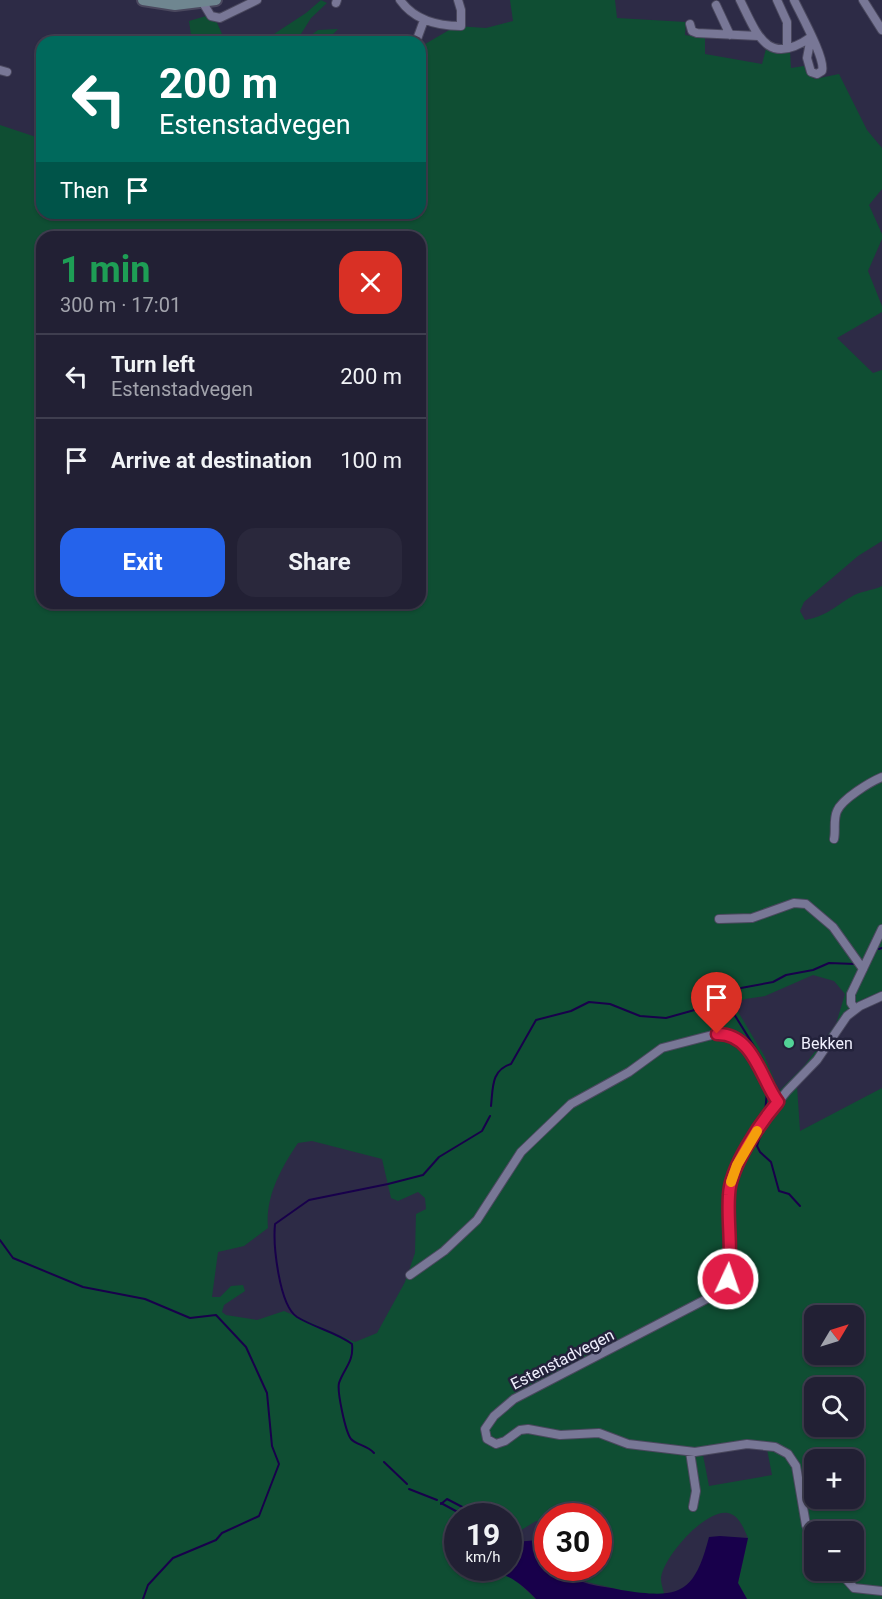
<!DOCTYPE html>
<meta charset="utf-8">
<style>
body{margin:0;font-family:Roboto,sans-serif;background:#2a283c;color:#f1f3f6;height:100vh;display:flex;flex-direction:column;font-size:22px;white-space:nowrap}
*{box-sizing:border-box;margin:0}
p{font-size:20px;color:#a2a3ac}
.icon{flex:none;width:33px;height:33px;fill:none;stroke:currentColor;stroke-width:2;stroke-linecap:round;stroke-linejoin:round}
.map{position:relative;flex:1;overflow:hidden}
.side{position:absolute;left:36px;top:231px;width:390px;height:378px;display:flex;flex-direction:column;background:#222034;border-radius:18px;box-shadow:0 2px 4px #0004,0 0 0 2px #3f3e4f}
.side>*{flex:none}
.top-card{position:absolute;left:36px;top:36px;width:390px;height:183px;border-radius:18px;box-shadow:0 2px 4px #0004,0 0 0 2px #3f3e4f;background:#00695c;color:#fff;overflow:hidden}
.needle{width:39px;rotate:52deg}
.fabs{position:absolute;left:804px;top:1305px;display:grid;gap:12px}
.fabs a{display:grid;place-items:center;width:60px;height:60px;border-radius:12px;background:#222034;box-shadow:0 2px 4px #0004,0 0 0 2px #3f3e4f;font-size:30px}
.speed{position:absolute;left:444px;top:1503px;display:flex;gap:12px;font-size:30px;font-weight:700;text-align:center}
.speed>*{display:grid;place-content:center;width:78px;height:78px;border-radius:50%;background:#222034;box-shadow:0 2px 4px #0004,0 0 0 2px #3f3e4f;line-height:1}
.speed small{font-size:15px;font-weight:400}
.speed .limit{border:9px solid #d22;background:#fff;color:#111}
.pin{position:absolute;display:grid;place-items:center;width:51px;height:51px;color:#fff;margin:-62px -26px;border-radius:50% 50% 50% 0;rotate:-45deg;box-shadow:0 0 6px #0007}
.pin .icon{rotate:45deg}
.me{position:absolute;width:66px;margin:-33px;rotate:3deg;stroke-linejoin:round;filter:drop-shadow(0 0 4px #0008)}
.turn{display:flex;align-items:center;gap:21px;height:126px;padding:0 24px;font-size:27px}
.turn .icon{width:78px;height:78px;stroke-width:2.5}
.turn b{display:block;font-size:42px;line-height:51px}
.then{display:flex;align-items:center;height:57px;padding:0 24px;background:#0003;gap:12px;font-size:22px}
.round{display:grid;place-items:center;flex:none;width:63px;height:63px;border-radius:18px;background:#2a283c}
.overview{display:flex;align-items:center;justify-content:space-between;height:102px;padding:0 24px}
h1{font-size:36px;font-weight:700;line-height:45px;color:#1e9e55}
.action{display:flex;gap:12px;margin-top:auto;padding:12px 24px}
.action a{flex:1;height:69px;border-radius:18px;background:#2563eb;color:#fff;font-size:24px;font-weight:700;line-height:69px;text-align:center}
.action a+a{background:#2a283c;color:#f1f3f6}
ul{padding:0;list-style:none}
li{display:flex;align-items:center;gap:18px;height:84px;padding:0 24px;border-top:2px solid #3f3e4f}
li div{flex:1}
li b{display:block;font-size:22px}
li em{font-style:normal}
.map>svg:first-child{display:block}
</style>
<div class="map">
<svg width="882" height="1599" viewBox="0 0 882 1599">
<rect width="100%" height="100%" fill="#2d2b46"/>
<path fill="#0f4e33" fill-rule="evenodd" d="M 321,0 L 327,3 L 311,18 L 301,34 L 306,39 L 318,30 L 338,29 C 324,46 304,42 283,42 L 274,34 L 306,13 Z
M 510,0 L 615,0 L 617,18 L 686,22 L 685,35 L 705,38 L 705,54 L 762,64 L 766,49 L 790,51 L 791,68 L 804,66 L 807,74 L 815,79 L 839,74 L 867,130 L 882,148 L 882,189 L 869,205 L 882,234 L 882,239 L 868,271 L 882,306 L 882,312 L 837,338 L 873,373 L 882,370 L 882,541 L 858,556 L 804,602 L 800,611 L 805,620 C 825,617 834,607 851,597 C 859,591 872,591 882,586 L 882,991 L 861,1000 L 797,1086 L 800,1131 L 882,1088 L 882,1599 L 747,1599 L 738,1583 L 748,1538 C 744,1529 739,1515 728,1513 C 706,1508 662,1558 661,1579 C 661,1584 664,1592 665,1597 L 663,1598 C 644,1597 634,1593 617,1589 C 593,1583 581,1583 560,1568 L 598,1568 L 598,1516 L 548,1516 L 547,1522 L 536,1521 L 518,1532 L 519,1541 L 509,1554 L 508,1516 L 458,1516 L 458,1568 L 496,1568 L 492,1572 L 513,1578 L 536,1599 L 0,1599 L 0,125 L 42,139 L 42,213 L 420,213 L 420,47 L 456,26 L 486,28 L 513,21 ZM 42,237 L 420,237 L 420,603 L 42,603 ZM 813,975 L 834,981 L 845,994 L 836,1024 L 804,1066 L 779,1091 L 765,1057 L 734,1005 L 745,999 L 765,996 ZM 312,1141 L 382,1159 L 391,1198 L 398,1201 L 418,1192 L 425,1198 L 426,1209 L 416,1214 L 415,1253 L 405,1282 L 377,1333 L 355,1342 L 284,1311 L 257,1320 L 226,1315 L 222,1312 L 224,1305 L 245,1291 L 243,1285 L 231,1286 L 220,1297 L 212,1297 L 218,1252 L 244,1246 L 268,1228 C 265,1197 281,1168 298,1143 ZM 814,1316 L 854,1316 L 854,1354 L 814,1354 ZM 814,1388 L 854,1388 L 854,1426 L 814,1426 ZM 739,1448 L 767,1449 L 772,1475 L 709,1486 L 703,1455 ZM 814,1460 L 854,1460 L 854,1498 L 814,1498 ZM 814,1532 L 854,1532 L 854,1570 L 814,1570 Z
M 213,14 L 223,36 L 242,42 L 192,42 L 189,21 Z"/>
<path fill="#18004b" d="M 720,1536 L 748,1538 L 738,1583 L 747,1599 L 536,1599 C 524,1586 510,1574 492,1572 L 496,1568 L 508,1568 L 509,1554 L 516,1542 L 538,1540 L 547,1547 L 548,1568 C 565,1568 572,1579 589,1584 C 599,1587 610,1587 621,1590 C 679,1599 694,1595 709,1537 Z"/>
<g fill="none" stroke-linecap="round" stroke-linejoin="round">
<path stroke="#18004b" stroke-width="2" d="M 879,949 L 882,948
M 724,998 L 762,1059 L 770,1082
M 491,1106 C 493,1088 491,1070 511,1064 L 536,1020 L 571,1011 L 589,1002 L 610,1004 L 640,1016 L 666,1018 L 709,1006 L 741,988 L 773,982 L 786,975 L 813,970 L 829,963 L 855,964
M 765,1113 L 767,1091
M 764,1124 L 757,1146 L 760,1152 L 771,1162 L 779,1191 L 789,1194 L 800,1206
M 0,1240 L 13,1258 L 83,1287 L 145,1299 L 190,1318 L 216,1315 L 246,1347 L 267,1393 L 272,1446 L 279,1464 L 259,1516 L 222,1533 L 216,1540 L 173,1558 L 148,1585 L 143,1599
M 374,1453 C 367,1445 356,1445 351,1439 C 345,1431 337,1391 339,1383 C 344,1368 354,1362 352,1344 C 336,1332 315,1328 297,1317 C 279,1305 273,1245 275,1224 L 309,1200 L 388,1184 L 423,1175 L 439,1157 L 482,1131 L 490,1116
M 384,1462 L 407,1484
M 409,1489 L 437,1500
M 441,1503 L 465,1516
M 441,1504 L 447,1499 L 470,1511"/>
<defs>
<path id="minor" d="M 400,0 C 414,20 437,26 461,26 L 461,10 L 458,0
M 740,0 C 757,34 767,68 811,37
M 777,0 L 787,22 L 787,48
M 794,0 C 800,13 826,59 822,71 L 817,74 L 811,72 L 807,58 L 811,37
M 863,0 L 882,30
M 203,3 L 211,16 L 220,18 L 257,0
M 336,3 L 337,0
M 716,5 L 730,35
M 690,24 L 692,31 L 697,33 L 758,36
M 416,42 L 424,20
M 0,70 L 7,72
M 834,839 C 836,831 833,820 837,811 C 842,799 870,782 882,777
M 719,919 L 752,918 L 794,903 L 806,904 L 833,927 L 863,969
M 855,1009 L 851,1003 L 851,994 L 882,929
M 410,1275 L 444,1251 L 477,1220 L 521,1152 L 571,1104 L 629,1072 L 662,1048 L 716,1034 L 733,1036 L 741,1043 L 759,1065 L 768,1086 L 778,1102
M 690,1452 L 696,1491 L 693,1507
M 814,1543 L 806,1525 L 796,1466 L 788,1454 L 775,1447 L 747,1444 L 695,1452 L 628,1444 L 599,1433 L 560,1435 L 528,1429 L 520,1430 L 505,1441 L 496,1444 L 487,1439 L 485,1429 L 494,1416 L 514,1399 L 720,1292 L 729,1273 L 729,1195 L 737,1165 L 761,1123 L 787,1091 L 817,1060 L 847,1016 L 860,1006 L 882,996
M 838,1570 L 854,1588 L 882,1591"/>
<path id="secondary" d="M 143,0 L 175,5 L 216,0"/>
</defs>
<use href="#minor" stroke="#4a485e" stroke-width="10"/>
<use href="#secondary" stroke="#4a485e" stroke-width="14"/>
<use href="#minor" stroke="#787796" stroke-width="8"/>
<use href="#secondary" stroke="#6f8690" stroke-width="10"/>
</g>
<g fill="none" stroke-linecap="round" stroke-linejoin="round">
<defs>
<path id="route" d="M 717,1034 C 753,1033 761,1079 778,1102 C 760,1123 730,1167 729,1195 C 727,1223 733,1252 728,1279"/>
</defs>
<use href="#route" stroke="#92132f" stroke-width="15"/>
<use href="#route" stroke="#e11d48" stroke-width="10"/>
<path stroke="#f59e0b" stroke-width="10" d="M 731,1182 L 737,1165 L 757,1131"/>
</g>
<circle fill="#52d397" stroke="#23223b" stroke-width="2" cx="789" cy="1043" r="6"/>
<g text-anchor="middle" stroke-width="5" stroke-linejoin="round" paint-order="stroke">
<g font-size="16" fill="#f0f0fe" stroke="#23223b" text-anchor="start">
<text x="801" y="1049">Bekken</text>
</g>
<g font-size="16" fill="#f0f0fe" stroke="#23223b">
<text transform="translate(562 1359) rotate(-27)" y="6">Estenstadvegen</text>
</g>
</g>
</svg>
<div class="fabs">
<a><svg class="needle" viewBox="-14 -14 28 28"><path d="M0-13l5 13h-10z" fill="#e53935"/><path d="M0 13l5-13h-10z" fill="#a2a3ac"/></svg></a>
<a><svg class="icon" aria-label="search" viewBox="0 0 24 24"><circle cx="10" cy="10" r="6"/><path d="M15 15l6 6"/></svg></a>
<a>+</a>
<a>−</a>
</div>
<div class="speed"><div>19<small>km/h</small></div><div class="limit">30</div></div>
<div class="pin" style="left:717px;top:1034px;background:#d93025"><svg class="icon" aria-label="arrive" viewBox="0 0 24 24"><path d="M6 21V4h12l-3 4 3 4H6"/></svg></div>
<svg class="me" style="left:728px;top:1279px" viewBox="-20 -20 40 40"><circle r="17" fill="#e11d48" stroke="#fff" stroke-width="3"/><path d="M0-11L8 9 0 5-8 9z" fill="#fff"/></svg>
<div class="top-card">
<div class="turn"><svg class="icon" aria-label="left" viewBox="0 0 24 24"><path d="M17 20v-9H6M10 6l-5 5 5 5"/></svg><div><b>200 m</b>Estenstadvegen</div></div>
<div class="then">Then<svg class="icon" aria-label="arrive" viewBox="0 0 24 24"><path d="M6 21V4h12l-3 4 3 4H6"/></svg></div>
</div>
<section class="side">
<div class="overview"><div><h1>1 min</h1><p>300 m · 17:01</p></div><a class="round" style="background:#d93025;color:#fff"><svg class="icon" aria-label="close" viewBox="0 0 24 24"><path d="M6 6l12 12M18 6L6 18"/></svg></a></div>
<ul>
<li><svg class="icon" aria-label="left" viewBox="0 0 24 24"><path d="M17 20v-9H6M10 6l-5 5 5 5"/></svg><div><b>Turn left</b><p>Estenstadvegen</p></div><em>200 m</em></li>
<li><svg class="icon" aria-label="arrive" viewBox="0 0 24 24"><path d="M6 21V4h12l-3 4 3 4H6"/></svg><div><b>Arrive at destination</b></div><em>100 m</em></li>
</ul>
<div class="action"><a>Exit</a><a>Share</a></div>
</section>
</div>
